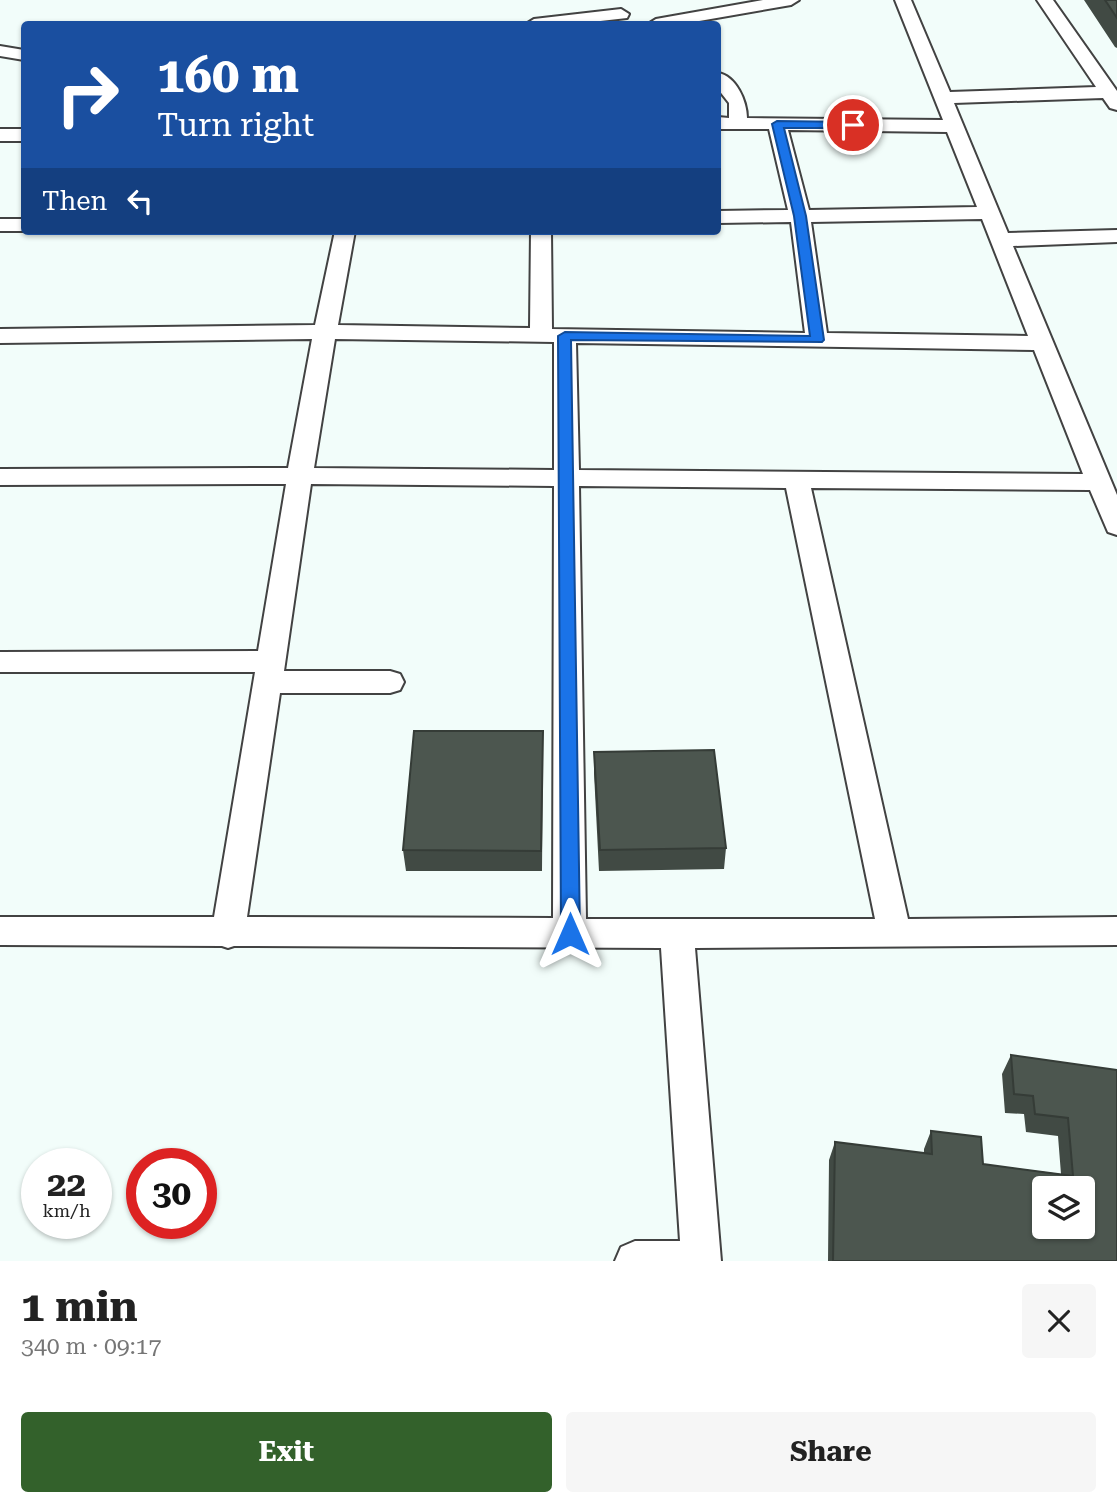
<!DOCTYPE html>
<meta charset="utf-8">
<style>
body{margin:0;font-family:"Roboto Serif",serif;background:#f6f6f6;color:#222;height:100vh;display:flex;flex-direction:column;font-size:26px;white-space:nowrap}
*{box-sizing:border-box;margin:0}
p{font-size:23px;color:#767676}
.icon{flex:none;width:38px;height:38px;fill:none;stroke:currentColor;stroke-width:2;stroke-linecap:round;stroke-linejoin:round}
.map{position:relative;height:1261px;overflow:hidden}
.side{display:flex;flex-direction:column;background:#fff;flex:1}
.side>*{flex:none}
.banner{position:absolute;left:21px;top:21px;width:700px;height:214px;border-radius:7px;box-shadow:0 2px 5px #0004;background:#1a4fa0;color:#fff;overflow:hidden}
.buttons{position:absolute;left:1032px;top:1176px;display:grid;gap:14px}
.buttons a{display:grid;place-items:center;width:63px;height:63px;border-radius:7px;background:#fff;box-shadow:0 2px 5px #0004;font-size:35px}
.speed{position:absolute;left:21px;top:1148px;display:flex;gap:14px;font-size:35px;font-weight:700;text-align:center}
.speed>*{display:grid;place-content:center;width:91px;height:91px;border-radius:50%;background:#fff;box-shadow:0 2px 5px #0004;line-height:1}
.speed small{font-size:18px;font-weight:400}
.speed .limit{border:10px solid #d22;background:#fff;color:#111}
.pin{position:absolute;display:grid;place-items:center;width:60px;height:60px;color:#fff;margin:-30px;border:4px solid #fff;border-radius:50%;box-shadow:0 2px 7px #0007}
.me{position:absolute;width:77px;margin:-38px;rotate:0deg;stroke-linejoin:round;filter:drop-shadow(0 0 5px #0008)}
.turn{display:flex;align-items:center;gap:24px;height:147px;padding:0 21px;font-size:32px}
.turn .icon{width:91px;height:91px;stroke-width:2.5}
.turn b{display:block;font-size:49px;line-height:60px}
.then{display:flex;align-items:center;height:66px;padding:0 21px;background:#0003;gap:14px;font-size:26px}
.round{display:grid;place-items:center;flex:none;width:74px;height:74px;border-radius:7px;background:#f6f6f6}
.headline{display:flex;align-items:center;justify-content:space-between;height:119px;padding:0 21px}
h1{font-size:42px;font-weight:700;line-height:52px}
.button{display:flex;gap:14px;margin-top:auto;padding:14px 21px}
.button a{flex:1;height:80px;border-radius:7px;background:#33612b;color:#fff;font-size:28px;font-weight:700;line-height:80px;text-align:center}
.button a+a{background:#f6f6f6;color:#222}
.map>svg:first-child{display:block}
</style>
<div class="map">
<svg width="1117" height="1261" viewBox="0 0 1117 1261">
<rect width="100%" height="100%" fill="#f2fdfa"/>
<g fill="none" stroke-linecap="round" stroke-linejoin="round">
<defs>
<path id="street" d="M 763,0 L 799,0 L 791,5 L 682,24 L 648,24 L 656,19 Z
M 895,0 L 911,0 L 950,92 L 1096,87 L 1037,0 L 1053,0 L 1117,91 L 1117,110 L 1110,108 L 1103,98 L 954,103 L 1008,233 L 1117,230 L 1117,242 L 1013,246 L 1117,495 L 1117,535 L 1108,532 L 1090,490 L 811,488 L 908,919 L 1117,917 L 1117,945 L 695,948 L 721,1261 L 615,1261 L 621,1247 L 635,1241 L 680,1241 L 661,948 L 234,946 L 228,948 L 222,946 L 0,945 L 0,917 L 214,917 L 255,672 L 0,672 L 0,652 L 258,651 L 286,484 L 0,485 L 0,469 L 288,468 L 312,339 L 0,343 L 0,329 L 315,325 L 335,231 L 355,231 L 338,325 L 530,328 L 531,231 L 551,231 L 552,329 L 805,333 L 791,222 L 718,223 L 718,211 L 788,210 L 769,129 L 718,129 L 718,117 L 729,118 L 729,103 L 718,89 L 718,73 C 736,76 747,101 747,118 L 943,120 ZM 788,130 L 947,132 L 977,207 L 809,210 ZM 982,219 L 1028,336 L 827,333 L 811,222 ZM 335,339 L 554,342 L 554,470 L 314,468 ZM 576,343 L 1034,350 L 1083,474 L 579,470 ZM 311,484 L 554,486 L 553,918 L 247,917 L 280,693 L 390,693 L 400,690 L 404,682 L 400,674 L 390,671 L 284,671 ZM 579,486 L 786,488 L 875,919 L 586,919 Z
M 621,9 L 629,14 L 627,18 L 574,24 L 526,24 L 534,19 Z
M 0,46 L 24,50 L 24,60 L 0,56 Z
M 0,129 L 24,129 L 24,141 L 0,141 Z
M 0,219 L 24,219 L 25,231 L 0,231 Z"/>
</defs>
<use href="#street" stroke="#424242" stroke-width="4"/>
<use href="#street" fill="#fff" fill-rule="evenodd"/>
</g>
<path fill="#414a44" d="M 1084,0 L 1117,0 L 1117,48 L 1115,47 Z
M 543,752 L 542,871 L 406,871 L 403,850 Z
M 594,752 L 726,848 L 724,869 L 599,871 L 594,773 Z
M 1011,1055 L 1117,1070 L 1117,1261 L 828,1261 L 829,1160 L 835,1142 L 924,1153 L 924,1149 L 931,1131 L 983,1164 L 1061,1174 L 1058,1136 L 1026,1132 L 1024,1114 L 1005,1113 L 1002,1074 Z"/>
<path fill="#4c564f" stroke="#353c37" stroke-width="2" fill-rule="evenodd" d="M 1105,0 L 1117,0 L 1117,18 Z
M 414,731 L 543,731 L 541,851 L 403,850 Z
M 714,750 L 726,848 L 600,850 L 594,752 Z
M 1011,1055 L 1117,1070 L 1117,1261 L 833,1261 L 835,1142 L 932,1154 L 931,1131 L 981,1137 L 983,1164 L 1073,1176 L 1068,1118 L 1035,1114 L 1033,1096 L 1014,1094 ZM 1045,1188 L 1083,1188 L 1083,1227 L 1045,1227 Z"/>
<path fill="#1a73e8" stroke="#114b97" stroke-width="2" d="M 777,121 L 853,122 L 858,125 L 853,128 L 784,128 L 806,216 L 824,340 L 822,342 L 571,340 L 580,934 L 577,940 L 570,942 L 563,940 L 561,934 L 558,336 L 565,332 L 810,336 L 794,216 L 772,124 Z"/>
</svg>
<div class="buttons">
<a><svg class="icon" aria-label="layers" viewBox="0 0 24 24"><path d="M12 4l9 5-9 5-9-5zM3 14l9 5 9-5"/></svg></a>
</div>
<div class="speed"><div>22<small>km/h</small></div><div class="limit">30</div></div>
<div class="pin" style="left:853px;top:125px;background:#d93025"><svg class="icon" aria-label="arrive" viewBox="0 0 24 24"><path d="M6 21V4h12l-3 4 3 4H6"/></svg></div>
<svg class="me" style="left:570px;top:934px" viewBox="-20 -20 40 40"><path d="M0-17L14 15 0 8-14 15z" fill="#1a73e8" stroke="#fff" stroke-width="4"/></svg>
<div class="banner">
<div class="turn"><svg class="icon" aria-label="right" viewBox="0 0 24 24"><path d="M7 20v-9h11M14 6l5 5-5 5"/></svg><div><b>160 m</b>Turn right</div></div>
<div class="then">Then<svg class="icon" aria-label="left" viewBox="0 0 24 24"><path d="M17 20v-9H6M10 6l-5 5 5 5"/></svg></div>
</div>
</div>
<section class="side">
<div class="headline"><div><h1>1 min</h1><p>340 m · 09:17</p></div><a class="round"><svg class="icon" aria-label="close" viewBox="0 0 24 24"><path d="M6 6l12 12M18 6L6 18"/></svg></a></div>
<div class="button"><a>Exit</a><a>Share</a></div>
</section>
